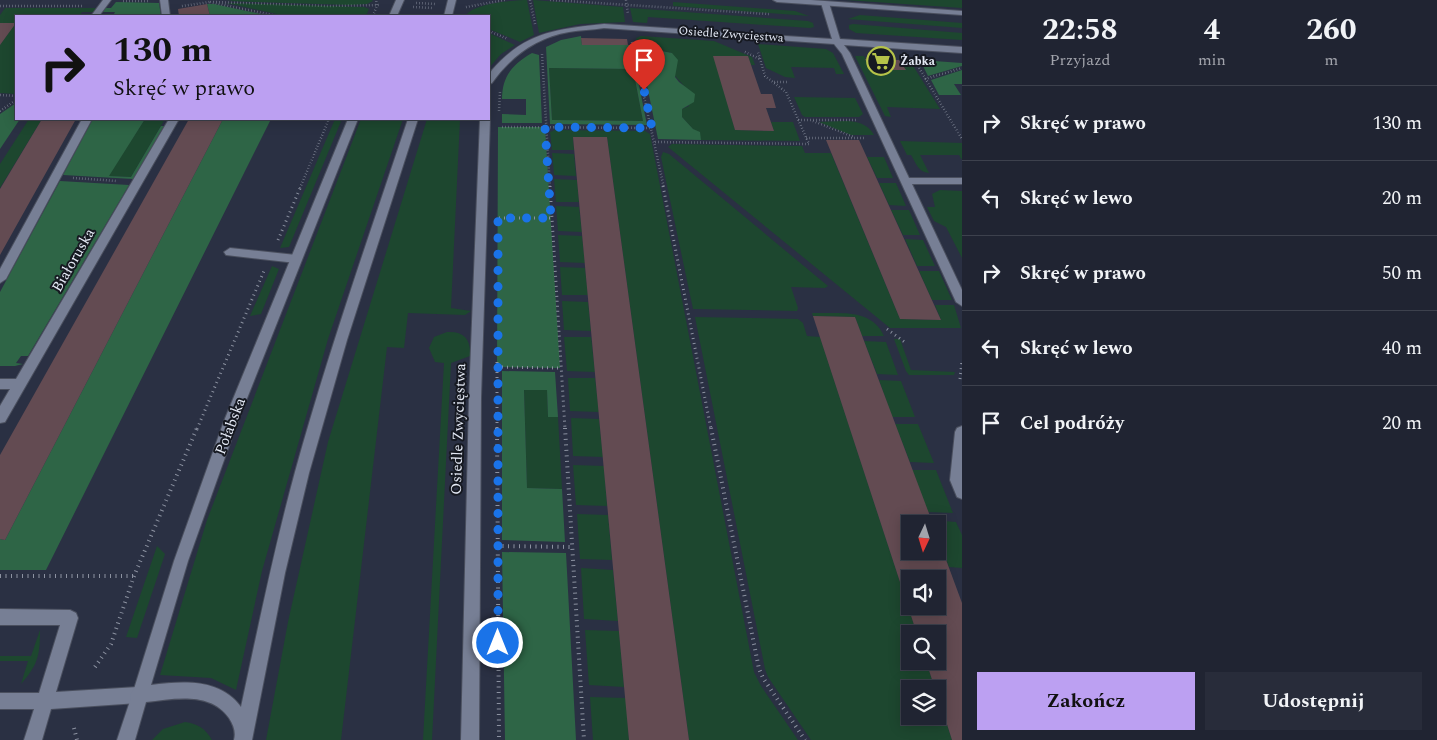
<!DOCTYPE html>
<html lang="pl">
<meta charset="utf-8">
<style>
body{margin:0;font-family:Spectral,serif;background:#282c3a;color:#f1f3f6;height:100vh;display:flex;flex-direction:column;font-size:19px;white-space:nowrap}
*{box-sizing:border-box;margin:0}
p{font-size:16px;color:#a2a4ac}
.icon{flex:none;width:28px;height:28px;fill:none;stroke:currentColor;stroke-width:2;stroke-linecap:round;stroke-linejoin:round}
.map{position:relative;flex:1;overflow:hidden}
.drawer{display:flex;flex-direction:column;background:#202432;width:475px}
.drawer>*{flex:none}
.banner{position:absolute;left:15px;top:15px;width:475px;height:105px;border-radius:0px;box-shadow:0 2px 12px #0003,0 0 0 1px #3d414d;background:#bca0f2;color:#111;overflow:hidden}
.needle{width:32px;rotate:184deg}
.tools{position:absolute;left:901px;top:515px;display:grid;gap:10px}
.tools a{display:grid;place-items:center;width:45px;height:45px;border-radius:0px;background:#202432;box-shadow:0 2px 12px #0003,0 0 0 1px #3d414d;font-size:25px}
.pin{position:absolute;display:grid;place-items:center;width:42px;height:42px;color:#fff;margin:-51px -21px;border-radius:50% 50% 50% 0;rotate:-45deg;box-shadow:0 0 5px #0007}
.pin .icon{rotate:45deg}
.me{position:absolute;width:55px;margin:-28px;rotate:0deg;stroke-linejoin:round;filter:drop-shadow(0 0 4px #0008)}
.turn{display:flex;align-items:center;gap:18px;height:105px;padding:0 15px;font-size:22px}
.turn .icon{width:65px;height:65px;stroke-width:2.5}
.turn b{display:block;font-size:35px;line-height:42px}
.eta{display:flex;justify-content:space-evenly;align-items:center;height:85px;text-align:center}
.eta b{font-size:30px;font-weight:700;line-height:35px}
.button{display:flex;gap:10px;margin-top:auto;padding:10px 15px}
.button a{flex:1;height:58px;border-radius:0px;background:#bca0f2;color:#111;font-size:20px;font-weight:700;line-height:58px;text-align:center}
.button a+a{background:#282c3a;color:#f1f3f6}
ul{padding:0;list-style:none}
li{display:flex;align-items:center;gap:15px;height:75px;padding:0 15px;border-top:1px solid #3d414d}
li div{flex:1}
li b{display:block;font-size:19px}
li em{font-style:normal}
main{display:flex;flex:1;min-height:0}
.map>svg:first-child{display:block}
</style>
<main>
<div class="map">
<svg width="962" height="740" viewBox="0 0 962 740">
<rect width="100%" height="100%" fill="#2a3043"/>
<path fill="#1d472f" d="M 234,0 L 372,0 L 373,1 L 367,4 L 350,5 L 227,1 Z
M 527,0 L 534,35 L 520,42 L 489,29 L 489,16 L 466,16 C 471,4 514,0 527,0 Z
M 533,0 L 623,7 L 625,22 L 580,24 L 539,33 Z
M 846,0 L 962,0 L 962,8 Z
M 673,2 L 795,11 L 809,16 L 673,6 Z
M 226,3 L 364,7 L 369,9 L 366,16 L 286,16 Z
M 5,8 L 97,8 L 94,12 L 82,12 L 79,16 L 16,16 L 16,94 L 0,93 L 0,45 L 15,23 L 0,23 L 0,15 Z
M 630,8 L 808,21 L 813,23 L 814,27 L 810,28 L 648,17 L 647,23 L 633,22 Z
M 860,15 L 962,23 L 962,28 L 848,19 Z
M 853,24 L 962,33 L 962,40 L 856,33 L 849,29 L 849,25 Z
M 489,33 L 515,45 L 501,54 L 489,68 Z
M 641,36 L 714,41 L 752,57 L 755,65 L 751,65 L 748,56 L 714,56 L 735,130 L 774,131 L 771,122 L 793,122 L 800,141 L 701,140 L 700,137 L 682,117 L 682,109 L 689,106 L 686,88 L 675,76 L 672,53 L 660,50 L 640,51 L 636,38 Z
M 758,44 L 826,49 L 833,53 L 844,74 L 836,74 L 834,68 L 791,67 L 795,78 L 785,77 L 766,68 Z
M 855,56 L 864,56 L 871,70 L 905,70 L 901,62 L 912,64 L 940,109 L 887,107 L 891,117 L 885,116 Z
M 549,68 L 633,69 L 643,121 L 552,120 Z
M 794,97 L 855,98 L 863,114 L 859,117 L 805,117 L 802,115 Z
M 29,119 L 42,119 L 0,188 L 0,164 Z
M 145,119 L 165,119 L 131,177 L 108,176 Z
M 335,119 L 342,119 L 289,247 L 280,248 Z
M 361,119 L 403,119 L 328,339 L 262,571 L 236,690 L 211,678 L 160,675 L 207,520 Z
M 427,119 L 460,119 L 451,308 L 471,311 L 465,315 L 408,313 L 404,348 L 387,347 L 341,740 L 266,740 L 288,622 L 328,442 Z
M 819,122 C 838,122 864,116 874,135 L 851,135 Z
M 555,130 L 645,131 L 650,134 L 754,672 L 761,686 L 798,740 L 689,740 L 607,137 L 573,137 L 574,150 L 552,150 L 550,132 Z
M 900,141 L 962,143 L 962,160 L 959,155 L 920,155 L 929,173 C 918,172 916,163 911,155 L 907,155 Z
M 672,144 L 802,146 L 805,153 L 831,153 L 900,319 L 941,320 L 935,305 L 954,305 L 961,328 L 890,328 L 668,147 Z
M 663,152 L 669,154 L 828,286 L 825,288 L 791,287 L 798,308 L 797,311 L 693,309 L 661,157 Z
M 552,153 L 574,154 L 576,176 L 554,175 Z
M 867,157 L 884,157 L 893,178 L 877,178 Z
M 554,179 L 577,180 L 579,202 L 556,202 Z
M 879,183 L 896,183 L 906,206 L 889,205 Z
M 940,190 L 962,191 L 962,258 L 946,227 L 934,221 L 927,207 L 935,207 L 932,194 Z
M 556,206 L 579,207 L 582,232 L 558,231 Z
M 891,210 L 909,210 L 920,235 L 903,235 Z
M 558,235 L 582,236 L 585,263 L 560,262 Z
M 905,239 L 923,240 L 935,266 L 917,266 Z
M 272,266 L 279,269 L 261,314 L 250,316 Z
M 560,267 L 585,268 L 588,295 L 562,295 Z
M 919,271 L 939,271 L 952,300 L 932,300 Z
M 562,301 L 588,302 L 591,331 L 564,330 Z
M 812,313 C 838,314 871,307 884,336 L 862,336 L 855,317 L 813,316 Z
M 695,317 L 798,319 L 803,323 L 807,336 L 820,337 L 917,634 L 910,634 L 910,661 L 926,661 L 935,689 L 910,689 L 910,716 L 938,716 L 938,696 L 952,740 L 811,740 L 768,677 L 765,669 Z
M 447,332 C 464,331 471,339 470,356 L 451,363 L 432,740 L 423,740 L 444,363 L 435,362 L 429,348 L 434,337 Z
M 564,337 L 591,337 L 595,372 L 567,371 Z
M 894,339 L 900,339 L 911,370 L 955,372 L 954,375 L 909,375 L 906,371 Z
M 864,341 L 886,342 L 898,375 L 877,374 Z
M 568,378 L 595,378 L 599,412 L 570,411 Z
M 879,380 L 901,381 L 915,417 L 892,417 Z
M 524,389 L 547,390 L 548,417 L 558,417 L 562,489 L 527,488 Z
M 571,418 L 599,419 L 603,457 L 573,456 Z
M 895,424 L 918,424 L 934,463 L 910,462 Z
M 573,465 L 604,466 L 607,506 L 576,505 Z
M 912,470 L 936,470 L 953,513 L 928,512 Z
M 577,514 L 608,515 L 612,560 L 580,559 Z
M 931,520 L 956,522 L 962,535 L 962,568 L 949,567 L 938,537 L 938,524 L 933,524 Z
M 157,546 L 165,554 L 137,638 L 126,637 Z
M 581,568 L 613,570 L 618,621 L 584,619 Z
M 40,630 C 40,655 38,665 21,684 L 28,661 L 0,661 L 0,656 L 31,656 Z
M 585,630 L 619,631 L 624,687 L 589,685 Z
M 590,697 L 626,698 L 629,740 L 593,740 Z
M 185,722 C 198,724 205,728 212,740 L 152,740 L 163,729 Z"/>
<path fill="#2e6546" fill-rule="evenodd" d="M 116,2 L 159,3 L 161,16 L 113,16 L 115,12 L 103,12 L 105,8 L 111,8 Z
M 207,4 L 214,4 L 270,16 L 210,16 Z
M 581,36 L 582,45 L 631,45 L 647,125 L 550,124 L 546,47 L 561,40 ZM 549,68 L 633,69 L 643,121 L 552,120 Z
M 651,49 L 672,53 L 678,60 L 675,77 L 679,82 L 695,94 L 694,102 L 682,109 L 682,117 L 693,129 L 700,132 L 701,140 L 658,139 L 640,51 Z
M 532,53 L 539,55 L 542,123 L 502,123 L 502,114 L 526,115 L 526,99 L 502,99 C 502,76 513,64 532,53 Z
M 920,60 L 962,63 L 962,66 L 928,76 Z
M 962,70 L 962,84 L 954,84 L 961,95 L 939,95 L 931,80 Z
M 16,103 L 16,119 L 20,119 L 0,149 L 0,114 Z
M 93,119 L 145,119 L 109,176 L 131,177 L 161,126 L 164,126 L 133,179 L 63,175 Z
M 223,119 L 271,119 L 46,570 L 0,570 L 0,539 L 5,540 Z
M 498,127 L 545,127 L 560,368 L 497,367 Z
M 60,181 L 129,185 L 28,356 L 21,356 L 16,363 L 23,364 L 15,366 L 0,366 L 0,292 Z
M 502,371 L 555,372 L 558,417 L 548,417 L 547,390 L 524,390 L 527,488 L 562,489 L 565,542 L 502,540 Z
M 502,552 L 566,553 L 576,740 L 505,740 Z"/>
<path fill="#634b52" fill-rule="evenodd" d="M 207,4 L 210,16 L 179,16 L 178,9 Z
M 0,23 L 16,23 L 0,45 Z
M 581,38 L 627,39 L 628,45 L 582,45 Z
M 713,56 L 748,56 L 761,94 L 772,94 L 776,108 L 766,108 L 774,131 L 735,130 Z
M 865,59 L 899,60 L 906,70 L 871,70 Z
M 42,119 L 76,119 L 0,255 L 0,189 Z
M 189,119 L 223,119 L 5,540 L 0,539 L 0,455 Z
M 573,137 L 607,137 L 689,740 L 629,740 Z
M 826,140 L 859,140 L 941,320 L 900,319 Z
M 813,316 L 855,317 L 933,524 L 910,524 L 910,551 L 938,551 L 938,538 L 962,603 L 962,740 L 952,740 L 938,696 L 938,689 L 935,689 L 926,661 L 938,661 L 938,634 L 917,634 ZM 910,579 L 938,579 L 938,606 L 910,606 Z"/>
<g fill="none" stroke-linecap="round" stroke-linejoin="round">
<defs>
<path id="service" d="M 230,248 L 296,255 L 302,259 L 296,263 L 226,255 L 224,252 Z"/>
<path id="pedestrian" d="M 160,0 L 168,0 L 170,16 L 162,16 Z
M 82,119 L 92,119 L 6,279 L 0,283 L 0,269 Z
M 169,119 L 179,119 L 5,422 L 0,423 L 0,406 L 10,389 L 0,389 L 0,379 L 16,379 Z"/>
<path id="minor" d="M 103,0 L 111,0 L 99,16 L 91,16 Z
M 822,1 L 829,3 L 840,39 L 962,47 L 962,53 L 844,45 L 850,53 L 909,178 L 962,178 L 962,184 L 912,184 L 962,290 L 962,306 L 956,302 L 842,54 L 834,44 L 604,28 C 592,30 580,30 569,32 C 537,37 510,57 492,83 L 489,84 L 489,75 L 492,70 C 525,32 557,29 604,24 L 832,39 L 821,3 Z
M 489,118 L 490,119 L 481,398 L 479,740 L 461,740 L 469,398 L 480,119 Z
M 962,426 L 962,499 L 957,497 L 950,480 L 955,432 L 957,428 Z
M 0,609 L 70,610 L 76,613 L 78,618 L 56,692 L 138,687 L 144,689 L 146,695 L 144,701 L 138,703 L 51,709 L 42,740 L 24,740 L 34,709 L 0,709 L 0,693 L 39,693 L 60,625 L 0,625 Z"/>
<path id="tertiary" d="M 396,0 L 404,0 L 397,16 L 389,16 Z
M 448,0 L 456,0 L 452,16 L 444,16 Z
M 773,0 L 811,0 L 962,11 L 962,15 L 777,2 Z
M 348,119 L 358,119 L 238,421 L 188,561 L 151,685 C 183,681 220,678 241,707 C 258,628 274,549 295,472 C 328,353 369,236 408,119 L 418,119 L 347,340 L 309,473 L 285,573 L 252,740 L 234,740 C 236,732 234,726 229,718 C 210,691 174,699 146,702 L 135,740 L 117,740 L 131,698 L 130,695 L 134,689 L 174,561 L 224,421 Z"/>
</defs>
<use href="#service" stroke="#4a4f5e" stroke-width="2"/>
<use href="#pedestrian" stroke="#4a4f5e" stroke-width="2"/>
<use href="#minor" stroke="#4a4f5e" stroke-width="2"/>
<use href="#tertiary" stroke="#4a4f5e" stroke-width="2"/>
<path stroke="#8c92a1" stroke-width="2.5" stroke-dasharray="0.5 2.5" stroke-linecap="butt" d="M 530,0 L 535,24
M 550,0 L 769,14
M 626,0 L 628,14
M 123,1 L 149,1
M 210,2 L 277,16
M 213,2 L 327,6 L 380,5
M 416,3 L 435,4
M 0,6 L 82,6
M 182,6 L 210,2
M 413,7 L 432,8
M 466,7 L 505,0
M 373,16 L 377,5 L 376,0
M 489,31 L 508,39
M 632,42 L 664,188
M 745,52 L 760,59
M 542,54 L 550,188
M 916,63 L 962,139
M 925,79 L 962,68
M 774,82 L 788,82
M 0,95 L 16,96
M 0,111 L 16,100
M 499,111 L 500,92
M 798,120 L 858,120
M 813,121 L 854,137
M 502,127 L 652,128
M 806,138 L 866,138
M 655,142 L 809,144 L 786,92 L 765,76 L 758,52
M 73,178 L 117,181
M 300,188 L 329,119"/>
<path stroke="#8c92a1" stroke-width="3" stroke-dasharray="1 4" stroke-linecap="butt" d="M 550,186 L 565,429
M 663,186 L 711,429
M 499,218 L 551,218
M 278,240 L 301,186
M 887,329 L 906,343
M 497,362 L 497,429
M 497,367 L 560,368
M 960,379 L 962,361
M 197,429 L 264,271"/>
<path stroke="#8c92a1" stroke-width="4" stroke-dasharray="1 4.5" stroke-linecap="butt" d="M 497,428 L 499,740
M 565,428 L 584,740
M 711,428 L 759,669 L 763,678 L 805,740
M 497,546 L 573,547
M 0,576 L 134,576
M 95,667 L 111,644 L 134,576 L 197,428
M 74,728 L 77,740"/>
<use href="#service" fill="#777f95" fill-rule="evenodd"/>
<use href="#pedestrian" fill="#777f95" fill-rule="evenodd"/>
<use href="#minor" fill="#777f95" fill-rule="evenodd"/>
<use href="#tertiary" fill="#777f95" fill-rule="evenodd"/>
</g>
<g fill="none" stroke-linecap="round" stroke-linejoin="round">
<path stroke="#1a73e8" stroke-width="9" stroke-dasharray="0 16.2" d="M 498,643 L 498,218 L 551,218 L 545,127 L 652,128 L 644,90"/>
</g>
<defs>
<symbol id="supermarket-ring" viewBox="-11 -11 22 22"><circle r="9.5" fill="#161921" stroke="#b5c249" stroke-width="1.5"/><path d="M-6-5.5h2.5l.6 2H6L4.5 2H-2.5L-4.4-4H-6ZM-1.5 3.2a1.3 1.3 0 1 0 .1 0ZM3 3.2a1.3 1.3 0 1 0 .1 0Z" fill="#b5c249"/></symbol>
</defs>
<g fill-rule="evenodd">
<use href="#supermarket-ring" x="865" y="45" width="32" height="32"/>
</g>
<g text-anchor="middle" stroke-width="4" stroke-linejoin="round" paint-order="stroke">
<g font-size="12" fill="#e5eaf6" stroke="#161921">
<text transform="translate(731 34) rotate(4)" y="4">Osiedle Zwycięstwa</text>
</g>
<g font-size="12" font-weight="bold" fill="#e5eaf6" stroke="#161921" text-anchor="start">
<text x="900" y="65">Żabka</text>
</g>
<g font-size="15" fill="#e5eaf6" stroke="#161921">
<text transform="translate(73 260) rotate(-60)" y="5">Białoruska</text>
<text transform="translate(230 426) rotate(-69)" y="5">Połabska</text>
<text transform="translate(458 429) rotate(-88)" y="5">Osiedle Zwycięstwa</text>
</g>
</g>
</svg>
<div class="tools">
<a><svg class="needle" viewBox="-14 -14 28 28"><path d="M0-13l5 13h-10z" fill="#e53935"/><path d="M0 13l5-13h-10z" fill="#a2a4ac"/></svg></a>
<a><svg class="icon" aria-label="sound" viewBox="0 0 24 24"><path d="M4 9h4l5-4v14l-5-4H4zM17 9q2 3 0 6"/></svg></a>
<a><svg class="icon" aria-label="search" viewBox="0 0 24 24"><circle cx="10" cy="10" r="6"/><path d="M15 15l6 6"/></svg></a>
<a><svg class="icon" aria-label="layers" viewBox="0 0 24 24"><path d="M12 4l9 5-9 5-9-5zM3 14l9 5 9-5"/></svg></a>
</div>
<div class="pin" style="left:644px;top:90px;background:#d93025"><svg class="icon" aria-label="arrive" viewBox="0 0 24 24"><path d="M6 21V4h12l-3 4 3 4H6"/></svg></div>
<svg class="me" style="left:498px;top:643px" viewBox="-20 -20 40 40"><circle r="17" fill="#1a73e8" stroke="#fff" stroke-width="3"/><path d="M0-11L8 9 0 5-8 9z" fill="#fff"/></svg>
<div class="banner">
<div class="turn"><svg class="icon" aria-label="right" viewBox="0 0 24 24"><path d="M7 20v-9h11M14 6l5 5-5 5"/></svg><div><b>130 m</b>Skręć w prawo</div></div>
</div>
</div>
<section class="drawer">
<div class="eta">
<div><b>22:58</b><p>Przyjazd</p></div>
<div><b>4</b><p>min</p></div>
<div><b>260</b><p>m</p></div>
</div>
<ul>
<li><svg class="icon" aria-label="right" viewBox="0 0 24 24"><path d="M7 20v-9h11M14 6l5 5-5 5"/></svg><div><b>Skręć w prawo</b></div><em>130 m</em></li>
<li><svg class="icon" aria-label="left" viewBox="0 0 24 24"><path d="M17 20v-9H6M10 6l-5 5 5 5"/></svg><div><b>Skręć w lewo</b></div><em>20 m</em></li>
<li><svg class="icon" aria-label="right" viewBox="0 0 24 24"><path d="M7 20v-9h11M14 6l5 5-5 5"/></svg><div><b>Skręć w prawo</b></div><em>50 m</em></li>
<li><svg class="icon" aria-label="left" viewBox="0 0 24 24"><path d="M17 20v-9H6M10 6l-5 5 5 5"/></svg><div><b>Skręć w lewo</b></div><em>40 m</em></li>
<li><svg class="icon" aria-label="arrive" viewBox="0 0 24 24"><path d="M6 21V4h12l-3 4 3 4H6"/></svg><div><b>Cel podróży</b></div><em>20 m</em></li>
</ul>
<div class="button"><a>Zakończ</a><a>Udostępnij</a></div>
</section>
</main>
